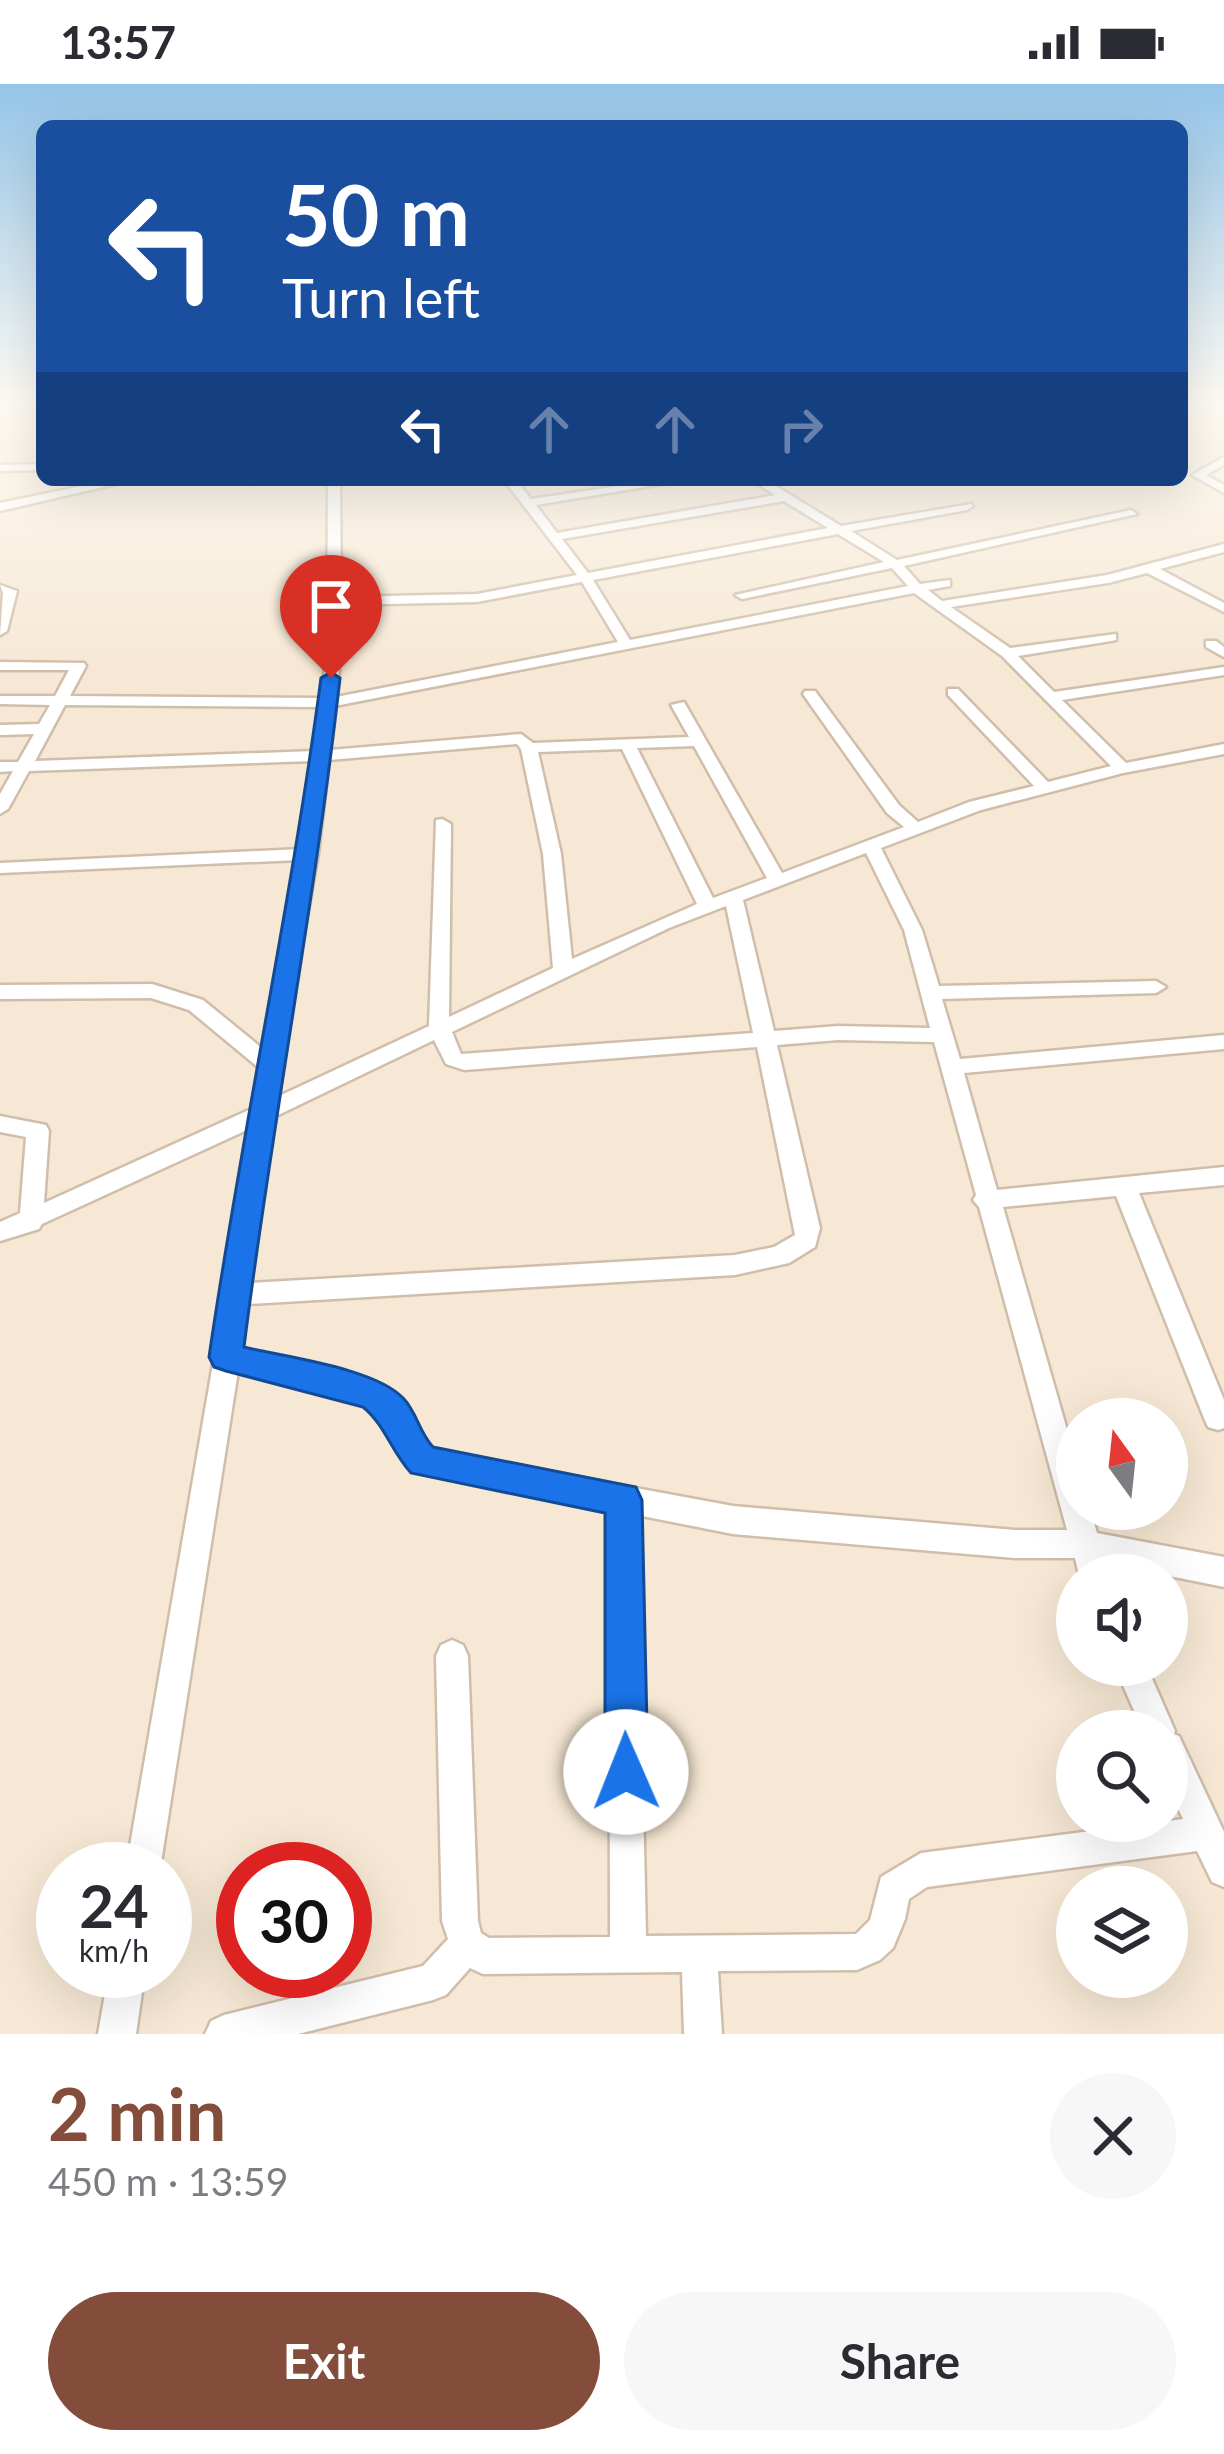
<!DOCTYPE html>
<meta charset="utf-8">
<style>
body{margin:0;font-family:Lato,sans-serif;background:#f7f7f7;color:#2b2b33;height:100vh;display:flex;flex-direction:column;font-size:45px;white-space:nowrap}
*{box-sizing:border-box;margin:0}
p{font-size:39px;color:#7c7c81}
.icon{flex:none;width:66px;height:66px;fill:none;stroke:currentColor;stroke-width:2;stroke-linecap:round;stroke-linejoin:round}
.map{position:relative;height:1950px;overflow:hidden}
.side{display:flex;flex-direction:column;background:#fff;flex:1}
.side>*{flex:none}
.guide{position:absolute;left:36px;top:36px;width:1152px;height:366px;border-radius:18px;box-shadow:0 12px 48px #0002;background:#1a4fa0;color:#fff;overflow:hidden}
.needle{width:78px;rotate:345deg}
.controls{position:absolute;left:1056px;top:1314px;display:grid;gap:24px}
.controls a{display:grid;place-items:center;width:132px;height:132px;border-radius:50%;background:#fff;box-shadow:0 12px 48px #0002;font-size:60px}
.speed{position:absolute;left:36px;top:1758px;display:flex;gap:24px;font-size:60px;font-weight:700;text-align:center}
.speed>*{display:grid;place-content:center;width:156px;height:156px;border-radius:50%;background:#fff;box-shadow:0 12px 48px #0002;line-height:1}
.speed small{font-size:30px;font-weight:400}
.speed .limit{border:18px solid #d22;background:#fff;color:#111}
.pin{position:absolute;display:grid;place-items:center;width:102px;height:102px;color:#fff;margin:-123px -51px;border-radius:50% 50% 50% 0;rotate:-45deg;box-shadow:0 0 12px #0007}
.pin .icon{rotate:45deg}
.me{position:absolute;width:132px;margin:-66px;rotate:359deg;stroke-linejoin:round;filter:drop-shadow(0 0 9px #0008)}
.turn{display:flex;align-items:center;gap:42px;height:252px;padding:0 48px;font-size:54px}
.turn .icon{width:156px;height:156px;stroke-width:2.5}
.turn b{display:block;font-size:84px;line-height:102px}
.lanes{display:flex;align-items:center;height:114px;padding:0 48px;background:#0003;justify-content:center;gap:60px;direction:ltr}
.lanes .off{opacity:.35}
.round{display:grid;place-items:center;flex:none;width:126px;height:126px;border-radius:63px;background:#f7f7f7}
.overview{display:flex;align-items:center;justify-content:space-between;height:204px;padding:0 48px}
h1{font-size:72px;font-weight:700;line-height:90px;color:#834c3b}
.cta{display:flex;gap:24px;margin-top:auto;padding:24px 48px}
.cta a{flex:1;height:138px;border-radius:72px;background:#834c3b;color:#fff;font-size:48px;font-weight:700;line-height:138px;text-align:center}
.cta a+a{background:#f7f7f7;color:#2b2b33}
.status{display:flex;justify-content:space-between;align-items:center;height:84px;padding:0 60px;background:#fff;direction:ltr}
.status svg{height:33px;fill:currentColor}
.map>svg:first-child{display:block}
</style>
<div class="status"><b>13:57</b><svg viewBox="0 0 49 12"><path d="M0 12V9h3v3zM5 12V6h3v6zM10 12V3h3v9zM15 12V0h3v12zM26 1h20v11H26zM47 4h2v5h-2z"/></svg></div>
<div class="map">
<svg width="1224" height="1950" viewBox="0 0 1224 1950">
<rect width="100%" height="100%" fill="#fdf6e6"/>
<path fill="#f6e8d4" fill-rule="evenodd" d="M 0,316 L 42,316 L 42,396 L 1182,396 L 1182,316 L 1224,316 L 1224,1950 L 0,1950 ZM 1077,1335 L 1167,1335 L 1167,1425 L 1077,1425 ZM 1077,1491 L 1167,1491 L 1167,1581 L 1077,1581 ZM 1077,1647 L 1167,1647 L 1167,1737 L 1077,1737 ZM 63,1785 L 165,1785 L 165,1887 L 63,1887 ZM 243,1785 L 345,1785 L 345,1887 L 243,1887 ZM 1077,1803 L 1167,1803 L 1167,1893 L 1077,1893 Z"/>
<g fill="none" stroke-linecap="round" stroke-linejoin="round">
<defs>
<path id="minor" d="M 1186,316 L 1197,316 L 1182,327 L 1182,319 Z
M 1214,316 L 1224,316 L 1224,320 L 1215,318 Z
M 36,328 L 42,328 L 42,334 L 32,333 Z
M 1224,373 L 1224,381 L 1206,391 L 1224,401 L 1224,409 L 1192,391 Z
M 42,380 L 42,386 L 0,387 L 0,381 Z
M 111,396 L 133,396 L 0,427 L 0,419 Z
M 328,396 L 340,396 L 341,513 L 477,510 L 577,491 L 504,396 L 516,396 L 531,415 L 659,396 L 687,396 L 536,421 L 557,449 L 775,411 L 752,396 L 766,396 L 841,442 L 971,420 L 973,422 L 967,426 L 851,447 L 897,476 L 1131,426 L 1137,430 L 904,482 L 920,500 L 950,496 L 950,502 L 928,506 L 942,517 L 1107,491 L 1224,460 L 1224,468 L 1160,485 L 1224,519 L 1224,528 L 1147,489 L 1108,499 L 951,523 L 1010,564 L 1116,550 L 1116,556 L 1111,557 L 1018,572 L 1054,608 L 1224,583 L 1224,591 L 1062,616 L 1126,679 L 1224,660 L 1224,670 L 1123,689 L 981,726 L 881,764 L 922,846 L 939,902 L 1156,897 L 1166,903 L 1156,909 L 942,915 L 960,975 L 1224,951 L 1224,965 L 964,989 L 997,1106 L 1224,1083 L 1224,1101 L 1139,1109 L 1224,1316 L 1224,1344 L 1218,1346 L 1208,1343 L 1204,1334 L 1116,1112 L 1003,1123 L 1077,1381 L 1077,1425 L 1090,1425 L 1097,1449 L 1224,1473 L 1224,1503 L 1105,1479 L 1109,1491 L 1079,1491 L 1075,1474 L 1015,1474 L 733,1450 L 637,1431 L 646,1852 L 856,1850 L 870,1836 L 881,1793 L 921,1769 L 1183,1735 L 1167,1701 L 1167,1647 L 1143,1647 L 1114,1581 L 1146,1581 L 1175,1647 L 1174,1650 L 1179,1652 L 1224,1748 L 1224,1803 L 1212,1798 L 1197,1767 L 927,1803 L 909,1815 L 905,1835 L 893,1864 L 880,1876 L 857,1886 L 718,1887 L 722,1950 L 684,1950 L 682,1888 L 483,1890 L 470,1884 L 446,1911 L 433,1916 L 298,1950 L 205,1950 L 211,1937 L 224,1931 L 423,1882 L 448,1855 L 442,1837 L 436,1572 L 441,1561 L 452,1556 L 463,1561 L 468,1572 L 478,1837 L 481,1849 L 489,1854 L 610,1853 L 609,1426 L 423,1390 C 398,1380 398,1349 379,1332 C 347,1303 279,1296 238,1287 L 160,1785 L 126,1785 L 225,1210 L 247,1046 L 42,1140 L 39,1145 L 0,1157 L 0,1138 L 20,1129 L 26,1053 L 0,1048 L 0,1032 L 46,1041 L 49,1047 L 44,1119 L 251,1025 L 259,984 L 189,926 L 151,914 L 0,915 L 0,901 L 152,900 L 203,916 L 263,965 L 299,776 L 0,789 L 0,779 L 301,765 L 313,677 L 29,687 L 8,725 L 0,730 L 0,710 L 13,687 L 0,688 L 0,678 L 18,678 L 34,650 L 0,651 L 0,641 L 39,640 L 50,621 L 0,620 L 0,612 L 55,612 L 69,586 L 0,586 L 0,578 L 84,579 L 86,582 L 70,612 L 321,614 L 327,568 ZM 784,417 L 828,444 L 588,489 L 562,455 ZM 838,450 L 884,478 L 735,511 L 742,515 L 892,484 L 908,502 L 630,556 L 593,496 ZM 582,498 L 618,558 L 336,613 L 341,568 L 341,521 L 477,518 ZM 914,509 L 1002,572 L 1111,682 L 1048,698 L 958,605 L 948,605 L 948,611 L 1034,702 L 969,718 L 918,738 L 899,721 L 815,607 L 805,607 L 803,610 L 887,729 L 904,743 L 782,789 L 684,618 L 671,621 L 689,653 L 533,659 L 521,650 L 330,666 L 335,622 ZM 65,621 L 320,623 L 314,667 L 35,677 ZM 517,660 L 521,665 L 543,770 L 553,884 L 449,933 L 451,740 L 442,735 L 436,736 L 429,942 L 275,1014 L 318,770 L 329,676 ZM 694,662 L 767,794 L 713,814 L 637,664 ZM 622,665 L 697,820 L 572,875 L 561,770 L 538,668 ZM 866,769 L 904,846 L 930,944 L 838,942 L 774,947 L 743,816 ZM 726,822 L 753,949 L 461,970 L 452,948 L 669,844 ZM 434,956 L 446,980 L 464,986 L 757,963 L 795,1151 L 774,1163 L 735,1171 L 251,1199 L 272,1034 ZM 838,956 L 934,958 L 976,1111 L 973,1116 L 979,1123 L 1067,1446 L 1015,1446 L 733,1422 L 431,1366 C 419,1351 414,1331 401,1318 C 372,1287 282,1274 241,1265 L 248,1220 L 735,1191 L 789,1179 L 815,1163 L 820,1144 L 777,961 Z
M 0,501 L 17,507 L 7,547 L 0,551 L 3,509 Z
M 1206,557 L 1216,557 L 1224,563 L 1224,573 L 1206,563 Z
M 109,1887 L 145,1887 L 136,1950 L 98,1950 Z"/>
</defs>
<use href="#minor" stroke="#d0beab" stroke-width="5"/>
<use href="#minor" fill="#fff" fill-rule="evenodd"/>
</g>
<linearGradient id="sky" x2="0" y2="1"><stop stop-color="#95c5e8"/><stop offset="0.54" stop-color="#fefbf4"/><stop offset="1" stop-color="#fefbf4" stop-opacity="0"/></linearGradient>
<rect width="1224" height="589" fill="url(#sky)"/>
<path fill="#1a73e8" stroke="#114b97" stroke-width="3" d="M 331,588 L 340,594 C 315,818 272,1039 244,1263 C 285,1273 376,1284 404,1315 C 417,1329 419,1348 433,1363 L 636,1403 L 642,1416 L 648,1688 L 641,1703 L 626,1710 L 611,1703 L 605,1688 L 605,1429 L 411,1389 C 391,1367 385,1341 363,1323 L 226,1287 L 214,1283 L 209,1273 C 242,1046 291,821 321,594 Z"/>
</svg>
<div class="controls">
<a><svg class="needle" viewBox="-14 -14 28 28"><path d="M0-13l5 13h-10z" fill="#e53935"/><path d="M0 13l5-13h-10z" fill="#7c7c81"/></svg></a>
<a><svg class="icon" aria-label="sound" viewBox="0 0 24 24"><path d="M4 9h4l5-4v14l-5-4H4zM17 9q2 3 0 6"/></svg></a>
<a><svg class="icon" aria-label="search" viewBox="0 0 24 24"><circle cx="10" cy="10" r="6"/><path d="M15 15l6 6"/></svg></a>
<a><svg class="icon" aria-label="layers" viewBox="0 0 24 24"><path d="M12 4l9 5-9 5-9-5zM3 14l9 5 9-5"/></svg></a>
</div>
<div class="speed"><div>24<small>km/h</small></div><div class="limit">30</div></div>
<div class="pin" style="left:331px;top:594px;background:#d93025"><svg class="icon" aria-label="arrive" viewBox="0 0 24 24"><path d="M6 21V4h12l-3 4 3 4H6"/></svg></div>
<svg class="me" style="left:626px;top:1688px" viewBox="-20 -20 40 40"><circle r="19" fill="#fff"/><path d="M0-13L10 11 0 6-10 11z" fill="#1a73e8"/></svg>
<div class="guide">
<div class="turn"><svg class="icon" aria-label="left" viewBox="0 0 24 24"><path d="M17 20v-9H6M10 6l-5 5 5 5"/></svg><div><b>50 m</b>Turn left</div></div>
<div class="lanes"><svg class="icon" aria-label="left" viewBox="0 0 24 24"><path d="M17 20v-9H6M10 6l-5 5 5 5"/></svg><svg class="icon off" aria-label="ahead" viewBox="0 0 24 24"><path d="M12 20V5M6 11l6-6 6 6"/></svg><svg class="icon off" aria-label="ahead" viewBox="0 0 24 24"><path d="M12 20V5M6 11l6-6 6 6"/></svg><svg class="icon off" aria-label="right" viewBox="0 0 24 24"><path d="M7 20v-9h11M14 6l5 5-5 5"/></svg></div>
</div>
</div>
<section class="side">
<div class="overview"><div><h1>2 min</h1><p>450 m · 13:59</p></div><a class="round"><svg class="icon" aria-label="close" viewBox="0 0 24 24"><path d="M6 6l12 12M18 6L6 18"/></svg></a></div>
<div class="cta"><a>Exit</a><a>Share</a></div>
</section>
